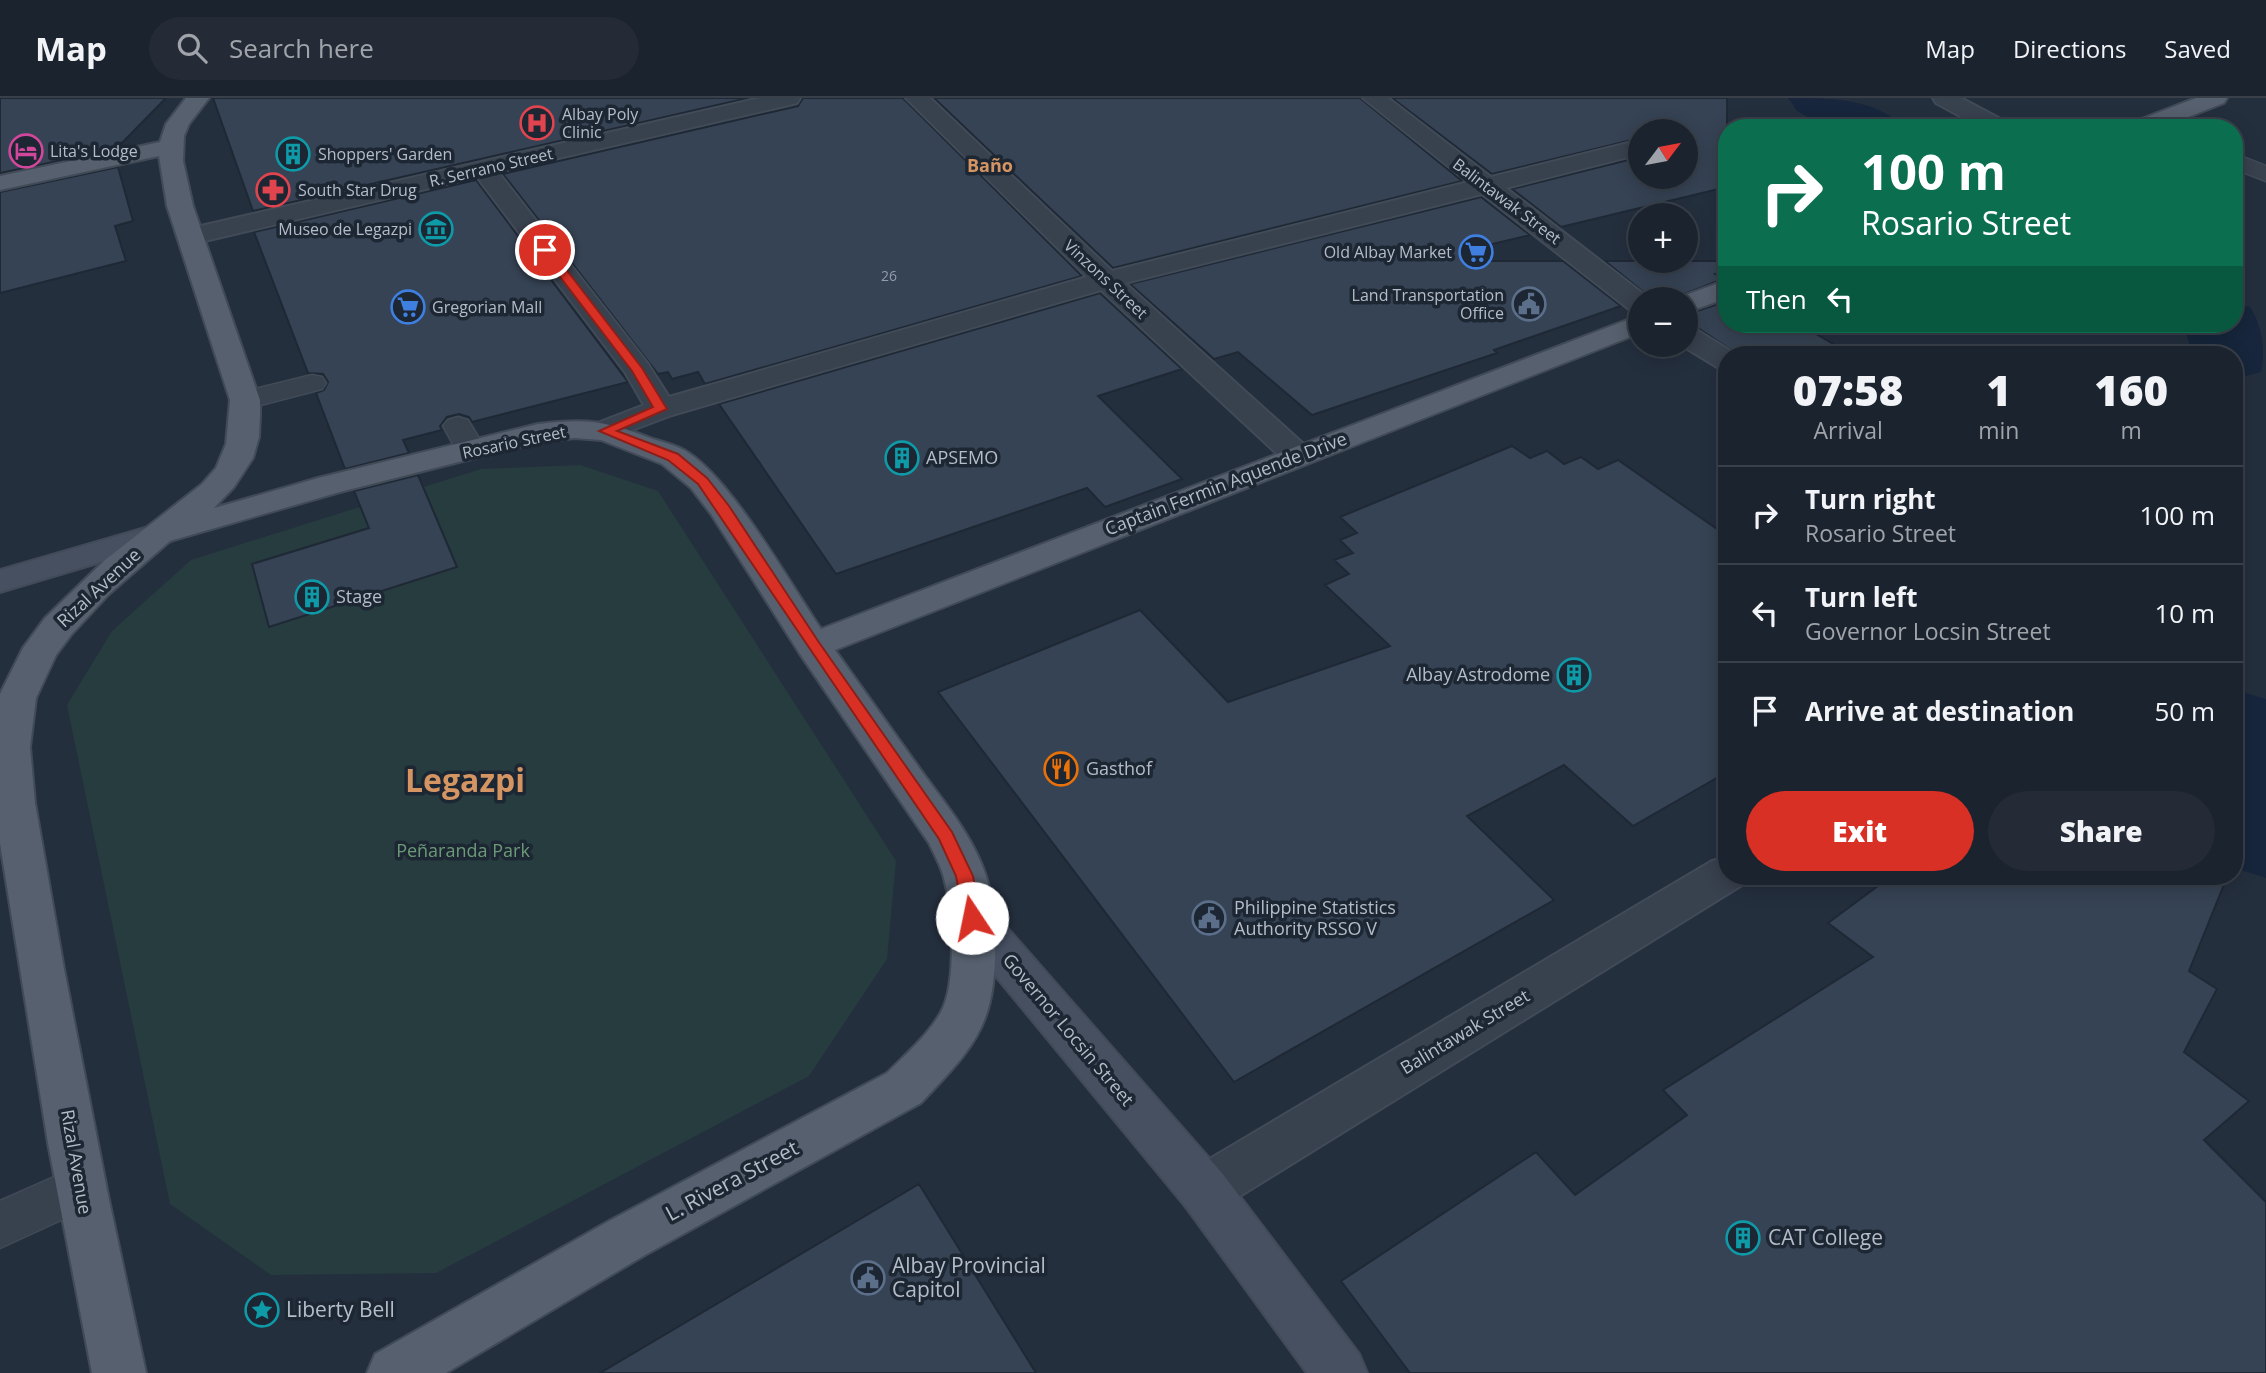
<!DOCTYPE html>
<meta charset="utf-8">
<style>
body{margin:0;font-family:"Open Sans",sans-serif;background:#242b36;color:#f1f3f6;height:100vh;display:flex;flex-direction:column;font-size:26px;white-space:nowrap}
*{box-sizing:border-box;margin:0}
p{font-size:23px;color:#a0a4aa}
.icon{flex:none;width:38px;height:38px;fill:none;stroke:currentColor;stroke-width:2;stroke-linecap:round;stroke-linejoin:round}
.map{position:relative;flex:1;overflow:hidden}
.sheet{position:absolute;left:1718px;top:248px;width:525px;height:539px;display:flex;flex-direction:column;background:#1b232e;border-radius:28px;box-shadow:0 4px 18px #0003,0 0 0 2px #39404a}
.sheet>*{flex:none}
.guide{position:absolute;left:1718px;top:21px;width:525px;height:214px;border-radius:28px;box-shadow:0 4px 18px #0003,0 0 0 2px #39404a;background:#0b6e4f;color:#fff;overflow:hidden}
.needle{width:46px;rotate:58deg}
.fabs{position:absolute;left:1628px;top:21px;display:grid;gap:14px}
.fabs a{display:grid;place-items:center;width:70px;height:70px;border-radius:50%;background:#1b232e;box-shadow:0 4px 18px #0003,0 0 0 2px #39404a;font-size:35px}
.pin{position:absolute;display:grid;place-items:center;width:60px;height:60px;color:#fff;margin:-30px;border:4px solid #fff;border-radius:50%;box-shadow:0 2px 7px #0007}
.me{position:absolute;width:77px;margin:-38px;rotate:349deg;stroke-linejoin:round;filter:drop-shadow(0 0 5px #0008)}
.turn{display:flex;align-items:center;gap:24px;height:147px;padding:0 28px;font-size:32px}
.turn .icon{width:91px;height:91px;stroke-width:2.5}
.turn b{display:block;font-size:49px;line-height:60px}
.then{display:flex;align-items:center;height:66px;padding:0 28px;background:#0003;gap:14px;font-size:26px}
.eta{display:flex;justify-content:space-evenly;align-items:center;height:119px;text-align:center}
.eta b{font-size:42px;font-weight:800;line-height:49px}
.action{display:flex;gap:14px;margin-top:auto;padding:14px 28px}
.action a{flex:1;height:80px;border-radius:42px;background:#d93025;color:#fff;font-size:28px;font-weight:800;line-height:80px;text-align:center}
.action a+a{background:#242b36;color:#f1f3f6}
ul{padding:0;list-style:none}
li{display:flex;align-items:center;gap:21px;height:98px;padding:0 28px;border-top:2px solid #39404a}
li div{flex:1}
li b{display:block;font-size:26px}
li em{font-style:normal}
header{display:flex;align-items:center;gap:42px;box-sizing:border-box;height:98px;padding:0 35px;background:#1b232e;border-bottom:2px solid #39404a}
header strong{font-size:33px}
nav{display:flex;gap:38px;margin-inline-start:auto;font-size:24px}
.search{width:490px;height:63px;background:#242b36;display:flex;align-items:center;gap:18px;box-sizing:border-box;padding:0 24px;border-radius:38px;color:#a0a4aa;font-size:26px}
.map>svg:first-child{display:block}
</style>
<header>
<strong>Map</strong>
<div class="search"><svg class="icon" aria-label="search" viewBox="0 0 24 24"><circle cx="10" cy="10" r="6"/><path d="M15 15l6 6"/></svg>Search here</div>
<nav><a>Map</a><a>Directions</a><a>Saved</a></nav>
</header>
<div class="map">
<svg width="2266" height="1275" viewBox="0 0 2266 1275">
<rect width="100%" height="100%" fill="#242f3e"/>
<path fill="#263c3f" d="M 580,367 L 658,393 L 896,763 L 887,861 L 809,978 L 436,1175 L 271,1177 L 170,1106 L 67,607 L 112,533 L 191,462 L 481,371 Z"/>
<g fill="none" stroke-linecap="round" stroke-linejoin="round">
<path fill="#17263c" fill-rule="evenodd" d="M 1788,0 C 1831,0 1876,0 1904,30 L 1826,30 L 1797,13 Z
M 2235,206 L 2250,209 C 2262,227 2266,253 2261,274 L 2235,281 L 2235,257 L 2193,257 L 2183,226 L 2235,226 Z
M 2235,592 L 2266,601 L 2266,780 L 2235,770 Z"/>
</g>
<path fill="#364354" stroke="#1f2835" stroke-width="2" d="M 0,0 L 166,0 L 116,51 L 0,75 Z
M 213,0 L 748,0 L 253,113 Z
M 803,0 L 903,0 L 1082,178 L 705,286 L 698,274 L 672,281 L 668,274 L 658,276 L 503,76 L 798,8 Z
M 934,0 L 1360,0 L 1462,83 L 1113,170 Z
M 1392,0 L 1727,0 L 1727,89 L 1561,129 L 1512,91 L 1640,59 L 1640,79 L 1685,79 L 1685,33 L 1640,33 L 1640,40 L 1492,76 Z
M 118,69 L 133,123 L 115,128 L 126,163 L 0,195 L 0,94 Z
M 476,82 L 628,284 L 472,324 L 469,319 L 459,316 L 447,319 L 440,328 L 442,332 L 403,342 L 409,355 L 345,371 L 316,295 L 324,292 L 328,284 L 323,276 L 308,275 L 254,134 Z
M 1481,99 L 1530,137 L 1488,147 L 1490,163 L 1563,163 L 1621,208 L 1494,252 L 1497,255 L 1312,317 L 1238,254 L 1214,261 L 1130,186 Z
M 1605,163 L 1727,163 L 1727,172 L 1715,176 L 1723,181 L 1672,201 L 1652,201 Z
M 1100,195 L 1182,271 L 1098,298 L 1182,381 L 1105,409 L 1087,390 L 836,476 L 719,306 Z
M 1727,203 L 1727,226 L 1799,226 L 1852,257 L 1739,257 L 1696,229 L 1685,226 L 1685,217 Z
M 1512,348 L 1530,360 L 1547,353 L 1564,366 L 1581,359 L 1598,371 L 1618,362 L 1727,438 L 1727,674 L 1633,728 L 1564,667 L 1467,718 L 1554,802 L 1234,984 L 938,594 L 1140,512 L 1228,604 L 1390,548 L 1325,487 L 1349,476 L 1334,462 L 1353,455 L 1340,442 L 1357,435 L 1340,419 Z
M 418,377 L 457,469 L 269,529 L 252,466 L 369,430 L 354,393 Z
M 1890,779 L 2227,779 L 2189,873 L 2217,891 L 2184,954 L 2249,1003 L 2204,1042 L 2266,1104 L 2266,1275 L 1410,1275 L 1341,1183 L 1536,1054 L 1575,1097 L 1687,1017 L 1663,992 L 1873,859 L 1828,825 Z
M 919,1086 L 1036,1275 L 600,1275 Z"/>
<g fill="none" stroke-linecap="round" stroke-linejoin="round">
<defs>
<path id="lane" d="M 2235,56 L 2266,68 L 2266,83 L 2235,71 Z
M 312,277 L 322,279 L 326,285 L 322,291 L 245,311 L 235,308 L 231,302 L 235,296 Z
M 458,319 L 468,322 L 486,352 L 482,358 L 471,361 L 460,358 L 443,328 L 448,322 Z
M 79,1068 L 96,1074 L 103,1090 L 96,1106 L 0,1150 L 0,1103 Z"/>
<path id="street" d="M 760,0 L 800,0 L 797,5 L 789,7 L 498,74 L 648,266 L 669,299 L 1087,179 L 906,0 L 930,0 L 1112,173 L 1468,84 L 1363,0 L 1388,0 L 1491,79 L 1640,42 L 1640,56 L 1506,90 L 1650,201 L 1640,201 L 1640,214 L 1630,212 L 1482,96 L 1125,185 L 1309,351 L 1314,358 L 1309,365 L 1298,367 L 1287,365 L 1101,192 L 672,317 L 606,342 L 595,340 L 591,333 L 595,326 L 644,307 L 625,274 L 477,79 L 192,146 L 183,143 L 179,138 L 183,133 L 192,130 Z
M 1933,0 L 1961,0 L 2008,25 L 2011,30 L 1982,30 L 1936,5 Z
M 1685,229 L 1695,231 L 1737,257 L 1727,257 L 1727,272 L 1717,269 L 1681,247 L 1685,247 Z
M 1727,759 L 1727,779 L 1746,779 L 1742,787 L 1222,1109 L 1204,1115 L 1186,1109 L 1179,1092 L 1186,1075 L 1712,763 Z"/>
<path id="secondary" d="M 159,426 L 171,429 L 176,436 L 171,443 L 0,494 L 0,472 Z
M 972,802 L 987,807 L 1222,1075 L 1359,1256 L 1367,1275 L 1307,1275 L 1186,1109 L 957,831 L 950,819 L 957,807 Z"/>
<path id="primary" d="M 186,0 L 209,0 L 189,26 L 184,38 L 183,63 L 193,108 L 260,302 L 260,317 L 259,339 L 253,360 L 234,389 L 214,410 L 318,380 L 538,326 C 587,320 607,323 653,341 C 663,344 674,347 684,352 C 730,378 789,484 821,531 L 1640,217 L 1640,235 L 835,552 C 865,594 895,636 925,678 C 948,709 974,741 986,778 C 998,816 999,883 985,920 C 973,953 944,980 921,1005 L 645,1157 L 446,1275 L 367,1275 L 375,1256 L 609,1123 L 887,975 C 906,956 928,937 941,914 C 957,884 953,813 944,780 C 941,768 934,756 929,745 L 800,556 L 711,416 L 691,390 L 662,366 L 601,342 L 575,340 L 538,344 L 340,394 L 170,443 L 109,496 L 71,537 L 56,557 L 36,600 L 30,649 L 35,705 L 64,871 L 109,1102 L 146,1275 L 92,1275 L 48,1045 L 0,745 L 0,596 L 23,550 L 45,520 L 105,462 L 202,386 L 216,370 L 226,346 L 230,302 L 167,108 L 159,58 L 0,92 L 0,78 L 160,44 L 166,26 Z
M 2196,0 L 2227,0 L 2224,5 L 2160,30 L 2128,30 L 2131,25 Z
M 1727,182 L 1727,200 L 1685,215 L 1685,201 L 1675,201 Z"/>
</defs>
<use href="#lane" stroke="#414a57" stroke-width="3"/>
<use href="#street" stroke="#414a57" stroke-width="4"/>
<use href="#secondary" stroke="#414a57" stroke-width="4"/>
<use href="#primary" stroke="#414a57" stroke-width="4"/>
<use href="#lane" fill="#38414e" fill-rule="evenodd"/>
<use href="#street" fill="#38414e" fill-rule="evenodd"/>
<use href="#secondary" fill="#465061" fill-rule="evenodd"/>
<use href="#primary" fill="#56606e" fill-rule="evenodd"/>
</g>
<path fill="#d93025" stroke="#8d1f18" stroke-width="2" d="M 541,149 L 549,149 L 642,270 L 667,311 L 617,333 L 678,356 L 707,380 L 729,408 L 818,543 L 952,734 L 973,778 L 981,820 L 979,825 L 972,827 L 966,825 L 964,820 L 956,778 L 939,741 L 698,386 L 668,362 L 599,333 L 653,309 L 632,273 L 541,154 Z"/>
<defs>
<symbol id="hospital-ring" viewBox="-11 -11 22 22"><circle r="9.5" fill="#1d2633" stroke="#e0444e" stroke-width="1.5"/><path d="M-5-5h3v3.5h4V-5h3V5h-3V1.5h-4V5h-3Z" fill="#e0444e"/></symbol>
<symbol id="hotel-ring" viewBox="-11 -11 22 22"><circle r="9.5" fill="#1d2633" stroke="#d1479c" stroke-width="1.5"/><path d="M-6-4.5h1.5V1H6V5H4.5V3h-9V5H-6ZM-4 0a1.8 1.8 0 1 1 3.6 0ZM.5 0V-2.5h3Q6-2.5 6 0Z" fill="#d1479c"/></symbol>
<symbol id="building-ring" viewBox="-11 -11 22 22"><circle r="9.5" fill="#1d2633" stroke="#0f9aa8" stroke-width="1.5"/><path d="M-4-6H4V6H1V3H-1V6H-4ZM-2.5-4.3h1.7v1.8h-1.7ZM.8-4.3h1.7v1.8H.8ZM-2.5-1h1.7V.8h-1.7ZM.8-1h1.7V.8H.8Z" fill="#0f9aa8"/></symbol>
<symbol id="pharmacy-ring" viewBox="-11 -11 22 22"><circle r="9.5" fill="#1d2633" stroke="#e0444e" stroke-width="1.5"/><path d="M-2-6h4v4h4v4h-4v4h-4v-4h-4v-4h4Z" fill="#e0444e"/></symbol>
<symbol id="museum-ring" viewBox="-11 -11 22 22"><circle r="9.5" fill="#1d2633" stroke="#0f9aa8" stroke-width="1.5"/><path d="M0-6L6-3V-2H-6V-3ZM-5-1h2V3h-2ZM-1-1h2V3h-2ZM3-1h2V3H3ZM-6 4H6V6H-6Z" fill="#0f9aa8"/></symbol>
<symbol id="supermarket-ring" viewBox="-11 -11 22 22"><circle r="9.5" fill="#1d2633" stroke="#3f7fe0" stroke-width="1.5"/><path d="M-6-5.5h2.5l.6 2H6L4.5 2H-2.5L-4.4-4H-6ZM-1.5 3.2a1.3 1.3 0 1 0 .1 0ZM3 3.2a1.3 1.3 0 1 0 .1 0Z" fill="#3f7fe0"/></symbol>
<symbol id="civic-ring" viewBox="-11 -11 22 22"><circle r="9.5" fill="#1d2633" stroke="#5c6f8a" stroke-width="1.5"/><path d="M-.6-6.5H3V-4.5H.6V-3L4-1V1h2V6H-6V1h2V-1L-.6-3ZM-1.2 2.5V6h2.4V2.5Z" fill="#5c6f8a"/></symbol>
<symbol id="restaurant-ring" viewBox="-11 -11 22 22"><circle r="9.5" fill="#1d2633" stroke="#e8710a" stroke-width="1.5"/><path d="M-5-6h1v4h1v-4h1v4h1v-4h1v5L-1.5 .5V6h-2V.5L-5-1ZM5-6V6H3V1.5H1.5Q1.5-4 5-6Z" fill="#e8710a"/></symbol>
<symbol id="sight-ring" viewBox="-11 -11 22 22"><circle r="9.5" fill="#1d2633" stroke="#0f9aa8" stroke-width="1.5"/><path d="M0-6L1.8-2.2L6-1.7L2.9 1.2L3.7 5.4L0 3.3L-3.7 5.4L-2.9 1.2L-6-1.7L-1.8-2.2Z" fill="#0f9aa8"/></symbol>
</defs>
<g fill-rule="evenodd">
<use href="#hospital-ring" x="518" y="6" width="38" height="38"/>
<use href="#hotel-ring" x="7" y="34" width="38" height="38"/>
<use href="#building-ring" x="274" y="37" width="38" height="38"/>
<use href="#pharmacy-ring" x="254" y="73" width="38" height="38"/>
<use href="#museum-ring" x="417" y="112" width="38" height="38"/>
<use href="#supermarket-ring" x="1457" y="135" width="38" height="38"/>
<use href="#civic-ring" x="1510" y="187" width="38" height="38"/>
<use href="#supermarket-ring" x="389" y="190" width="38" height="38"/>
<use href="#building-ring" x="883" y="341" width="38" height="38"/>
<use href="#building-ring" x="293" y="480" width="38" height="38"/>
<use href="#building-ring" x="1555" y="558" width="38" height="38"/>
<use href="#restaurant-ring" x="1042" y="652" width="38" height="38"/>
<use href="#civic-ring" x="1190" y="801" width="38" height="38"/>
<use href="#building-ring" x="1724" y="1121" width="38" height="38"/>
<use href="#civic-ring" x="849" y="1161" width="38" height="38"/>
<use href="#sight-ring" x="243" y="1193" width="38" height="38"/>
</g>
<g text-anchor="middle" stroke-width="7" stroke-linejoin="round" paint-order="stroke">
<g font-size="14" fill="#929caa">
<text x="889" y="183">26</text>
</g>
<g font-size="16" fill="#b4bcc9" stroke="#1d2633" text-anchor="start">
<text x="562" y="22">Albay Poly<tspan x="562" dy="18">Clinic</tspan></text>
<text x="50" y="59">Lita's Lodge</text>
<text x="318" y="62">Shoppers' Garden</text>
<text x="298" y="98">South Star Drug</text>
<text x="412" y="137" text-anchor="end">Museo de Legazpi</text>
<text x="1452" y="160" text-anchor="end">Old Albay Market</text>
<text x="1504" y="203" text-anchor="end">Land Transportation<tspan x="1504" dy="18">Office</tspan></text>
<text x="432" y="215">Gregorian Mall</text>
</g>
<g font-size="16" fill="#b4bcc9" stroke="#1d2633">
<text transform="translate(491 69) rotate(-13)" y="6">R. Serrano Street</text>
<text transform="translate(1507 103) rotate(37)" y="6">Balintawak Street</text>
<text transform="translate(1106 181) rotate(43)" y="6">Vinzons Street</text>
<text transform="translate(514 344) rotate(-12)" y="6">Rosario Street</text>
</g>
<g font-size="18" font-weight="bold" fill="#d59563" stroke="#1d2633">
<text x="990" y="74">Baño</text>
</g>
<g font-size="18" fill="#b4bcc9" stroke="#1d2633" text-anchor="start">
<text x="926" y="366">APSEMO</text>
<text x="336" y="505">Stage</text>
<text x="1550" y="583" text-anchor="end">Albay Astrodome</text>
<text x="1086" y="677">Gasthof</text>
<text x="1234" y="816">Philippine Statistics<tspan x="1234" dy="21">Authority RSSO V</tspan></text>
</g>
<g font-size="18" fill="#b4bcc9" stroke="#1d2633">
<text transform="translate(1226 386) rotate(-21)" y="6">Captain Fermin Aquende Drive</text>
<text transform="translate(99 490) rotate(-43)" y="6">Rizal Avenue</text>
<text transform="translate(1068 932) rotate(50)" y="6">Governor Locsin Street</text>
<text transform="translate(1465 934) rotate(-31)" y="6">Balintawak Street</text>
<text transform="translate(76 1064) rotate(80)" y="6">Rizal Avenue</text>
</g>
<g font-size="18" fill="#6b9a76" stroke="#1d2633">
<text x="463" y="759">Peñaranda Park</text>
</g>
<g font-size="21" fill="#b4bcc9" stroke="#1d2633">
<text transform="translate(732 1083) rotate(-28)" y="7">L. Rivera Street</text>
</g>
<g font-size="21" fill="#b4bcc9" stroke="#1d2633" text-anchor="start">
<text x="1768" y="1147">CAT College</text>
<text x="892" y="1175">Albay Provincial<tspan x="892" dy="24">Capitol</tspan></text>
<text x="286" y="1219">Liberty Bell</text>
</g>
<g font-size="32" font-weight="bold" fill="#d59563" stroke="#1d2633">
<text x="465" y="694">Legazpi</text>
</g>
</g>
</svg>
<div class="fabs">
<a><svg class="needle" viewBox="-14 -14 28 28"><path d="M0-13l5 13h-10z" fill="#e53935"/><path d="M0 13l5-13h-10z" fill="#a0a4aa"/></svg></a>
<a>+</a>
<a>−</a>
</div>
<div class="pin" style="left:545px;top:152px;background:#d93025"><svg class="icon" aria-label="arrive" viewBox="0 0 24 24"><path d="M6 21V4h12l-3 4 3 4H6"/></svg></div>
<svg class="me" style="left:972px;top:820px" viewBox="-20 -20 40 40"><circle r="19" fill="#fff"/><path d="M0-13L10 11 0 6-10 11z" fill="#d93025"/></svg>
<div class="guide">
<div class="turn"><svg class="icon" aria-label="right" viewBox="0 0 24 24"><path d="M7 20v-9h11M14 6l5 5-5 5"/></svg><div><b>100 m</b>Rosario Street</div></div>
<div class="then">Then<svg class="icon" aria-label="left" viewBox="0 0 24 24"><path d="M17 20v-9H6M10 6l-5 5 5 5"/></svg></div>
</div>
<section class="sheet">
<div class="eta">
<div><b>07:58</b><p>Arrival</p></div>
<div><b>1</b><p>min</p></div>
<div><b>160</b><p>m</p></div>
</div>
<ul>
<li><svg class="icon" aria-label="right" viewBox="0 0 24 24"><path d="M7 20v-9h11M14 6l5 5-5 5"/></svg><div><b>Turn right</b><p>Rosario Street</p></div><em>100 m</em></li>
<li><svg class="icon" aria-label="left" viewBox="0 0 24 24"><path d="M17 20v-9H6M10 6l-5 5 5 5"/></svg><div><b>Turn left</b><p>Governor Locsin Street</p></div><em>10 m</em></li>
<li><svg class="icon" aria-label="arrive" viewBox="0 0 24 24"><path d="M6 21V4h12l-3 4 3 4H6"/></svg><div><b>Arrive at destination</b></div><em>50 m</em></li>
</ul>
<div class="action"><a>Exit</a><a>Share</a></div>
</section>
</div>
